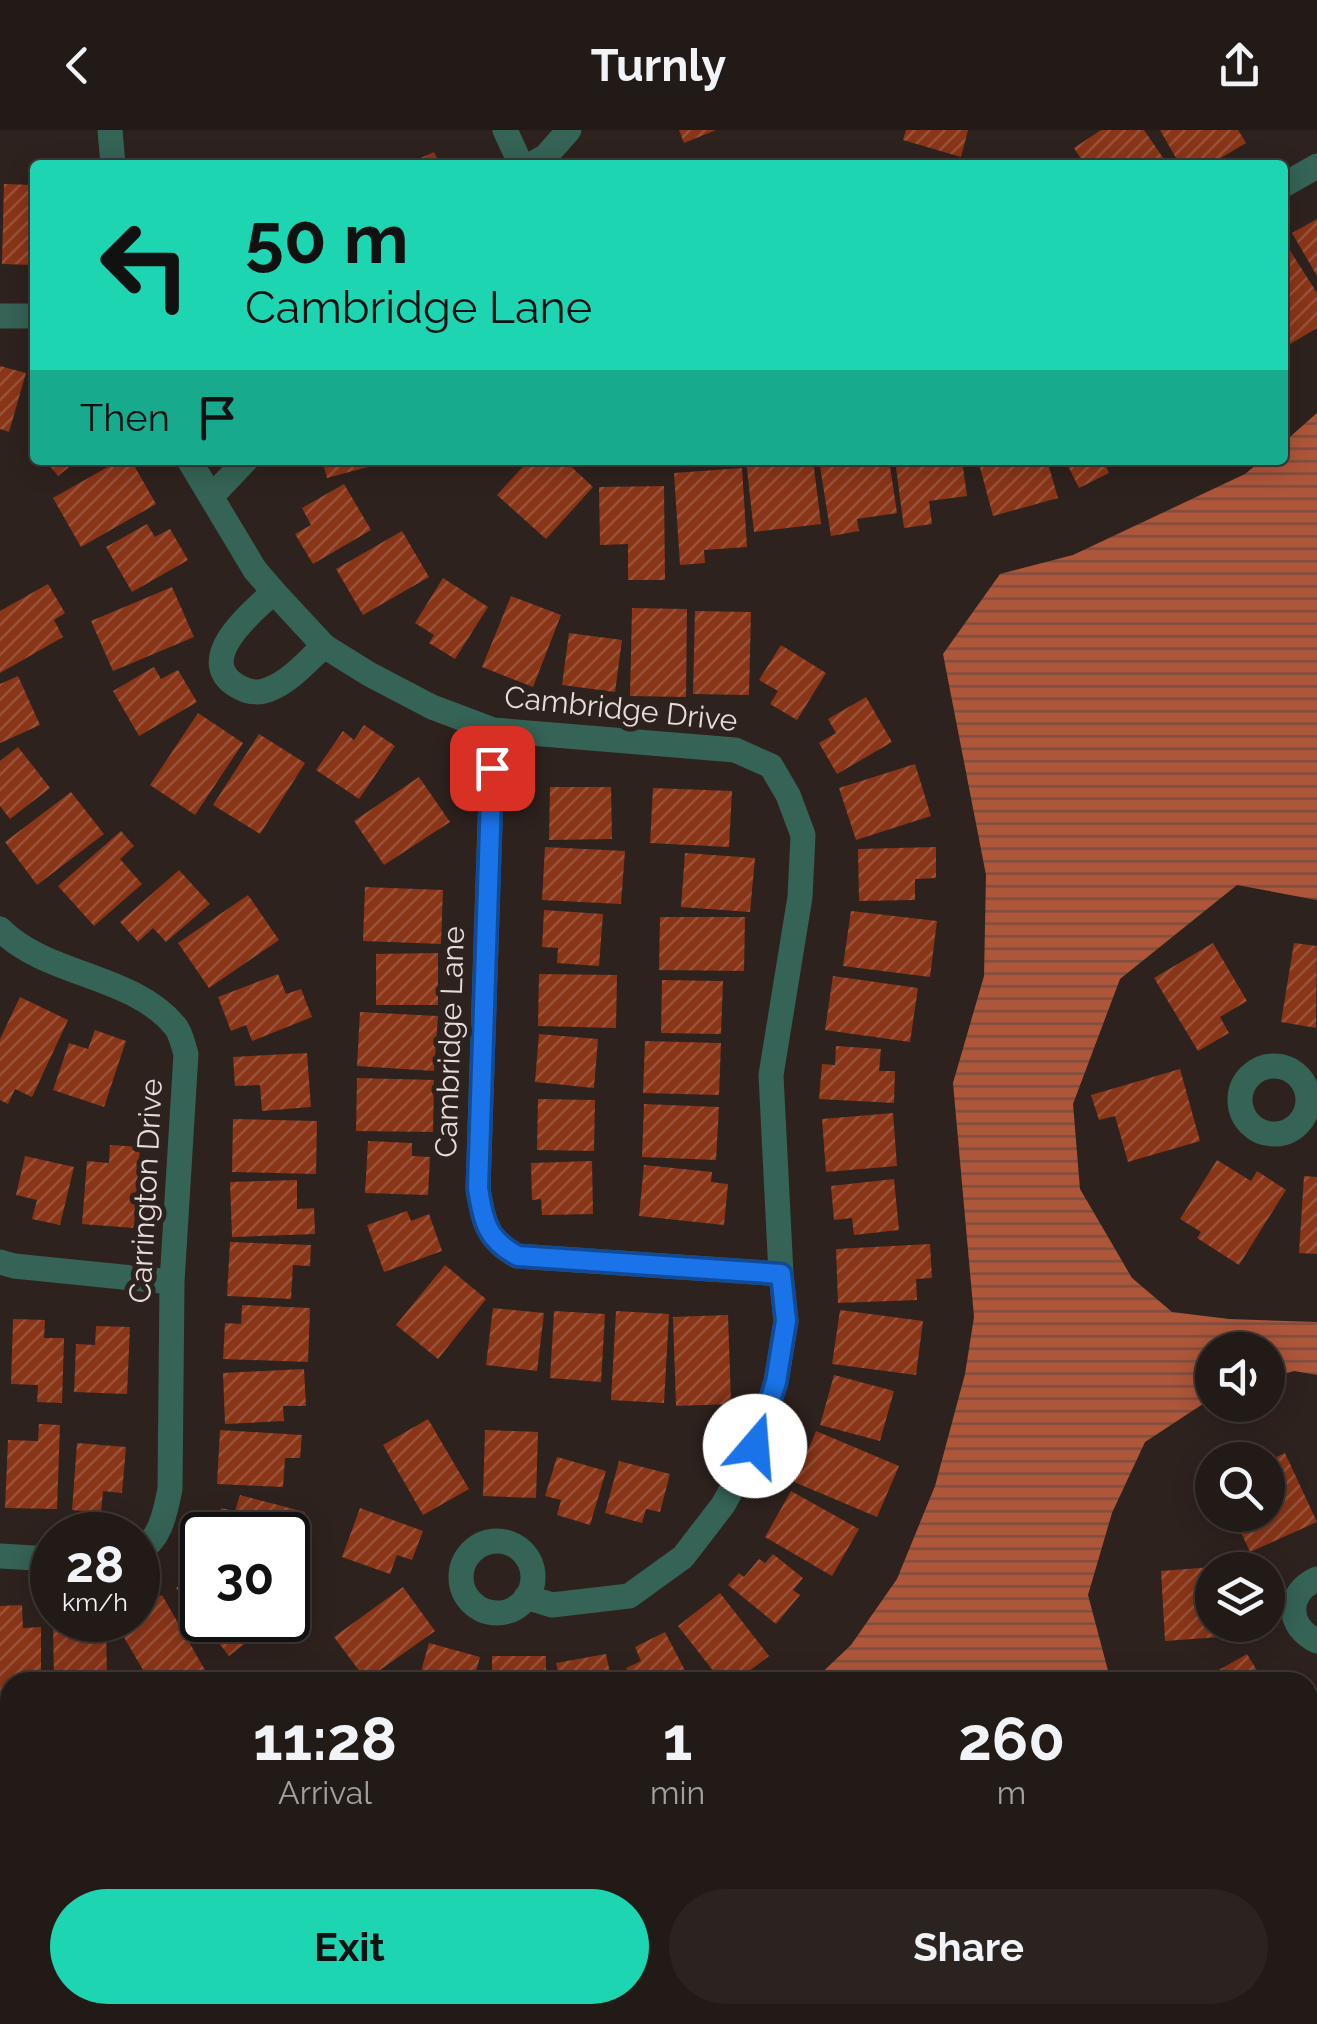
<!DOCTYPE html>
<style>
body{margin:0;font-family:Raleway,sans-serif;background:#2a231f;color:#f1f3f6;height:100vh;display:flex;flex-direction:column;font-size:38px;white-space:nowrap}
*{box-sizing:border-box;margin:0}
p{font-size:32px;color:#a2a1a1}
.icon{flex:none;width:55px;height:55px;fill:none;stroke:currentColor;stroke-width:2;stroke-linecap:round;stroke-linejoin:round}
.map{position:relative;flex:1;overflow:hidden}
.drawer{position:absolute;left:0px;top:1542px;width:1318px;height:352px;display:flex;flex-direction:column;background:#221a16;border-radius:30px 30px 0 0;box-shadow:0 5px 25px #0003,0 0 0 2px #3f3835}
.drawer>*{flex:none}
.banner{position:absolute;left:30px;top:30px;width:1258px;height:305px;border-radius:10px;box-shadow:0 5px 25px #0003,0 0 0 2px #3f3835;background:#1dd5b1;color:#111;overflow:hidden}
.fabs{position:absolute;left:1195px;top:1202px;display:grid;gap:20px}
.fabs a{display:grid;place-items:center;width:90px;height:90px;border-radius:50%;background:#221a16;box-shadow:0 5px 25px #0003,0 0 0 2px #3f3835;font-size:50px}
.speed{position:absolute;left:30px;top:1382px;display:flex;gap:20px;font-size:50px;font-weight:700;text-align:center}
.speed>*{display:grid;place-content:center;width:130px;height:130px;border-radius:50%;background:#221a16;box-shadow:0 5px 25px #0003,0 0 0 2px #3f3835;line-height:1}
.speed small{font-size:25px;font-weight:400}
.speed .limit{border:5px solid #111;border-radius:15px;background:#fff;color:#111}
.pin{position:absolute;display:grid;place-items:center;width:85px;height:85px;color:#fff;margin:-42px;border-radius:20px;box-shadow:0 5px 15px #0006}
.me{position:absolute;width:110px;margin:-55px;rotate:18deg;stroke-linejoin:round;filter:drop-shadow(0 0 8px #0008)}
.turn{display:flex;align-items:center;gap:35px;height:210px;padding:0 50px;font-size:45px}
.turn .icon{width:130px;height:130px;stroke-width:2.5}
.turn b{display:block;font-size:70px;line-height:85px}
.then{display:flex;align-items:center;height:95px;padding:0 50px;background:#0003;gap:20px;font-size:38px}
.eta{display:flex;justify-content:space-evenly;align-items:center;height:170px;text-align:center}
.eta b{font-size:60px;font-weight:700;line-height:70px}
.button{display:flex;gap:20px;margin-top:auto;padding:20px 50px}
.button a{flex:1;height:115px;border-radius:60px;background:#1dd5b1;color:#111;font-size:40px;font-weight:700;line-height:115px;text-align:center}
.button a+a{background:#2a231f;color:#f1f3f6}
header{display:flex;justify-content:space-between;align-items:center;height:130px;padding:0 50px;background:#221a16;font-size:45px;font-weight:700}
.map>svg:first-child{display:block}
</style>
<header><svg class="icon" aria-label="back" viewBox="0 0 24 24"><path d="M15 5l-7 7 7 7"/></svg>Turnly<svg class="icon" aria-label="share" viewBox="0 0 24 24"><path d="M12 15V3M7 8l5-5 5 5M5 13v7h14v-7"/></svg></header>
<div class="map">
<svg width="1317" height="1894" viewBox="0 0 1317 1894">
<defs>
<pattern id="water-rules" width="6" height="5" patternUnits="userSpaceOnUse" patternTransform="scale(2.5)"><rect width="6" height="5" fill="#ae563a"/><path d="M0 2.5h6" fill="none" stroke="#7f4d3d"/></pattern>
<pattern id="building-hatch" width="6" height="6" patternUnits="userSpaceOnUse" patternTransform="scale(2.5)"><rect width="6" height="6" fill="#893518"/><path d="M-1 1l2-2M0 6l6-6M5 7l2-2" fill="none" stroke="#9a5239"/></pattern>
</defs>
<rect width="100%" height="100%" fill="#2e221e"/>
<path fill="url(#water-rules)" d="M 1317,283 L 1317,770 L 1237,755 L 1120,849 L 1073,974 L 1080,1059 L 1132,1148 L 1172,1182 L 1229,1189 L 1317,1192 L 1317,1245 L 1294,1241 L 1268,1249 L 1268,1220 L 1212,1220 L 1212,1268 L 1145,1312 L 1112,1383 L 1088,1465 L 1111,1552 L 812,1552 L 851,1515 L 897,1449 L 935,1356 L 965,1244 L 974,1187 L 953,953 L 984,846 L 986,745 L 943,524 L 1000,444 L 1073,425 L 1245,344 L 1262,330 L 1282,330 L 1283,313 Z
M 0,1618 L 10,1618 L 10,1756 L 0,1756 Z
M 860,1885 L 1299,1885 L 1305,1894 L 896,1894 Z"/>
<path fill="url(#building-hatch)" d="M 679,0 L 716,0 L 684,13 Z
M 906,0 L 968,0 L 961,27 L 903,10 Z
M 1101,0 L 1144,0 L 1168,35 L 1085,35 L 1074,18 Z
M 1160,0 L 1238,0 L 1246,13 L 1209,35 L 1180,35 Z
M 434,22 L 440,35 L 405,35 Z
M 4,54 L 35,55 L 35,135 L 2,134 Z
M 1317,89 L 1317,146 L 1292,103 Z
M 1282,108 L 1317,163 L 1317,198 L 1282,219 Z
M 0,236 L 26,243 L 9,302 L 0,299 Z
M 45,330 L 78,330 L 58,346 Z
M 120,330 L 131,330 L 156,374 L 81,417 L 53,368 Z
M 322,330 L 389,330 L 390,331 L 327,348 Z
M 529,330 L 564,330 L 593,357 L 546,409 L 497,365 Z
M 746,330 L 813,330 L 821,394 L 754,402 Z
M 819,330 L 889,330 L 897,383 L 857,389 L 859,401 L 831,406 Z
M 895,330 L 962,330 L 967,366 L 929,371 L 932,394 L 904,398 Z
M 978,330 L 1047,330 L 1058,368 L 993,386 Z
M 1065,330 L 1103,330 L 1109,343 L 1079,358 Z
M 742,338 L 747,417 L 704,420 L 705,433 L 680,435 L 674,343 Z
M 344,354 L 371,400 L 313,434 L 295,404 L 311,395 L 302,378 Z
M 664,356 L 665,450 L 628,450 L 628,414 L 600,415 L 599,357 Z
M 147,394 L 155,407 L 170,399 L 188,430 L 132,462 L 106,417 Z
M 402,401 L 429,447 L 363,485 L 336,439 Z
M 443,448 L 488,477 L 455,529 L 429,513 L 434,505 L 415,493 Z
M 48,454 L 65,483 L 54,490 L 63,507 L 0,543 L 0,481 Z
M 172,457 L 194,507 L 113,541 L 91,491 Z
M 511,466 L 561,485 L 533,557 L 482,537 Z
M 632,478 L 687,479 L 686,567 L 630,566 Z
M 695,481 L 751,482 L 749,565 L 693,564 Z
M 569,503 L 622,510 L 615,562 L 562,555 Z
M 781,515 L 826,543 L 797,590 L 770,574 L 778,561 L 759,550 Z
M 154,537 L 161,549 L 178,540 L 197,572 L 139,606 L 113,561 Z
M 18,546 L 40,595 L 0,613 L 0,554 Z
M 866,567 L 892,612 L 837,644 L 819,613 L 836,603 L 828,589 Z
M 198,583 L 243,613 L 195,685 L 150,655 Z
M 364,595 L 395,616 L 359,669 L 316,640 L 343,601 L 354,610 Z
M 259,604 L 305,633 L 260,704 L 213,675 Z
M 18,617 L 50,658 L 10,689 L 0,676 L 0,631 Z
M 915,634 L 931,686 L 856,710 L 839,658 Z
M 419,647 L 450,692 L 384,735 L 354,691 Z
M 550,657 L 611,657 L 612,709 L 549,710 Z
M 653,658 L 732,661 L 729,717 L 650,713 Z
M 71,662 L 104,704 L 37,755 L 5,712 Z
M 121,701 L 134,716 L 120,729 L 142,754 L 94,796 L 58,756 Z
M 545,717 L 625,721 L 621,774 L 542,770 Z
M 936,717 L 936,748 L 915,749 L 915,770 L 859,771 L 858,719 Z
M 685,723 L 755,728 L 750,782 L 681,777 Z
M 179,740 L 210,774 L 166,812 L 153,798 L 138,812 L 120,792 Z
M 365,757 L 443,760 L 441,814 L 363,811 Z
M 248,765 L 279,810 L 209,858 L 178,813 Z
M 544,780 L 603,784 L 599,836 L 557,833 L 558,818 L 542,817 Z
M 851,781 L 937,791 L 930,847 L 843,836 Z
M 660,787 L 745,787 L 744,841 L 659,840 Z
M 1213,813 L 1247,871 L 1220,887 L 1229,903 L 1198,921 L 1154,848 Z
M 1294,813 L 1317,816 L 1316,898 L 1281,892 Z
M 438,823 L 438,875 L 376,875 L 376,824 Z
M 278,844 L 286,864 L 301,859 L 312,887 L 252,911 L 246,895 L 231,901 L 218,867 Z
M 539,844 L 617,845 L 616,898 L 538,896 Z
M 833,846 L 918,858 L 910,912 L 825,900 Z
M 662,850 L 723,851 L 721,904 L 661,903 Z
M 20,867 L 68,890 L 32,967 L 15,959 L 8,974 L 0,970 L 0,909 Z
M 360,882 L 438,886 L 434,941 L 357,936 Z
M 95,900 L 126,911 L 104,977 L 53,960 L 69,913 L 88,919 Z
M 539,904 L 598,909 L 594,958 L 535,952 Z
M 645,911 L 721,913 L 719,965 L 643,963 Z
M 836,916 L 881,919 L 879,941 L 895,941 L 894,973 L 819,969 L 822,934 L 835,935 Z
M 307,923 L 311,977 L 262,981 L 260,955 L 235,956 L 233,927 Z
M 1180,939 L 1200,1011 L 1128,1032 L 1115,986 L 1099,990 L 1091,965 Z
M 357,948 L 434,950 L 433,1002 L 356,1001 Z
M 538,969 L 595,970 L 594,1021 L 537,1020 Z
M 644,974 L 719,977 L 716,1030 L 642,1027 Z
M 893,983 L 897,1036 L 826,1042 L 822,989 Z
M 233,989 L 317,991 L 316,1044 L 232,1042 Z
M 368,1011 L 412,1013 L 412,1026 L 430,1027 L 428,1065 L 365,1063 Z
M 110,1015 L 140,1017 L 134,1098 L 82,1094 L 87,1031 L 109,1033 Z
M 25,1026 L 74,1037 L 60,1095 L 32,1089 L 37,1070 L 16,1065 Z
M 1217,1030 L 1251,1051 L 1257,1041 L 1286,1060 L 1239,1135 L 1197,1108 L 1201,1102 L 1180,1089 Z
M 592,1031 L 593,1084 L 542,1085 L 541,1069 L 532,1070 L 531,1033 Z
M 644,1035 L 712,1042 L 711,1052 L 728,1054 L 724,1095 L 639,1086 Z
M 1304,1046 L 1317,1047 L 1317,1124 L 1299,1123 Z
M 894,1049 L 899,1100 L 854,1105 L 852,1088 L 834,1090 L 831,1056 Z
M 297,1050 L 297,1079 L 314,1078 L 315,1104 L 232,1107 L 230,1052 Z
M 407,1081 L 411,1091 L 429,1084 L 442,1121 L 384,1142 L 367,1095 Z
M 230,1112 L 311,1115 L 310,1136 L 293,1135 L 291,1169 L 227,1166 Z
M 930,1114 L 932,1148 L 916,1149 L 917,1170 L 838,1173 L 836,1119 Z
M 445,1135 L 486,1169 L 438,1229 L 396,1195 Z
M 242,1175 L 310,1178 L 308,1232 L 223,1229 L 225,1193 L 241,1194 Z
M 493,1178 L 544,1183 L 537,1241 L 486,1235 Z
M 840,1180 L 923,1191 L 916,1245 L 832,1234 Z
M 554,1181 L 605,1184 L 601,1252 L 550,1248 Z
M 616,1181 L 669,1184 L 664,1273 L 611,1270 Z
M 728,1185 L 731,1274 L 676,1276 L 673,1187 Z
M 13,1189 L 45,1190 L 44,1208 L 64,1208 L 62,1273 L 37,1272 L 38,1255 L 11,1254 Z
M 96,1196 L 130,1197 L 127,1264 L 74,1262 L 76,1214 L 95,1215 Z
M 304,1239 L 306,1276 L 283,1276 L 284,1291 L 225,1294 L 223,1243 Z
M 834,1245 L 894,1261 L 880,1311 L 820,1295 Z
M 428,1289 L 469,1359 L 423,1385 L 383,1315 Z
M 39,1294 L 60,1295 L 57,1379 L 5,1378 L 8,1310 L 38,1311 Z
M 220,1300 L 302,1305 L 300,1328 L 285,1328 L 283,1357 L 217,1354 Z
M 485,1300 L 538,1302 L 536,1368 L 483,1366 Z
M 816,1301 L 899,1336 L 877,1387 L 794,1352 Z
M 77,1313 L 126,1317 L 122,1363 L 103,1361 L 101,1383 L 72,1380 Z
M 1285,1323 L 1317,1392 L 1250,1422 L 1233,1385 L 1268,1385 L 1268,1331 Z
M 557,1327 L 606,1341 L 590,1395 L 557,1385 L 561,1370 L 545,1366 Z
M 619,1331 L 670,1344 L 660,1382 L 646,1379 L 642,1393 L 605,1383 Z
M 791,1361 L 859,1399 L 832,1446 L 765,1407 Z
M 240,1365 L 305,1382 L 291,1434 L 288,1433 L 288,1405 L 214,1405 L 221,1378 L 235,1381 Z
M 360,1378 L 423,1401 L 412,1430 L 397,1425 L 390,1444 L 342,1427 Z
M 773,1424 L 803,1448 L 793,1460 L 800,1465 L 776,1494 L 728,1455 L 739,1443 L 744,1447 L 759,1429 L 765,1433 Z
M 1212,1437 L 1212,1495 L 1234,1495 L 1234,1506 L 1165,1511 L 1161,1441 Z
M 202,1438 L 202,1490 L 268,1490 L 271,1493 L 229,1526 L 176,1458 Z
M 403,1457 L 435,1501 L 366,1550 L 334,1507 Z
M 720,1463 L 769,1526 L 735,1552 L 722,1552 L 678,1496 Z
M 162,1465 L 205,1540 L 184,1552 L 150,1552 L 115,1492 L 138,1490 L 138,1479 Z
M 22,1475 L 23,1498 L 41,1497 L 41,1552 L 10,1552 L 10,1563 L 0,1563 L 0,1476 Z
M 53,1490 L 106,1490 L 107,1552 L 54,1552 Z
M 665,1502 L 691,1552 L 634,1552 L 626,1538 L 641,1531 L 635,1517 Z
M 429,1513 L 480,1527 L 473,1552 L 418,1552 Z
M 606,1524 L 612,1552 L 560,1552 L 556,1533 Z
M 1247,1524 L 1264,1552 L 1198,1552 Z
M 492,1526 L 546,1526 L 546,1552 L 492,1552 Z
M 1317,1585 L 1317,1670 L 1308,1675 L 1308,1591 Z"/>
<g fill="none" stroke-linecap="round" stroke-linejoin="round">
<path stroke="#356356" stroke-width="25" d="M 110,0 L 113,35
M 505,0 L 521,35
M 531,35 L 546,26 L 569,0
M 1282,56 L 1317,36
M 0,186 L 35,186
M 189,330 L 255,440 L 274,462 L 324,516 L 369,544 L 432,577 L 493,600 L 735,620 L 771,636 L 788,665 L 803,705 L 800,767 L 771,945 L 781,1144 L 786,1191 L 776,1252 L 755,1317 L 723,1375 L 683,1427 L 629,1466 L 552,1475 L 526,1467
M 211,367 L 246,330
M 274,462 C 251,482 190,533 241,558 C 250,563 261,563 270,559 C 291,551 308,530 324,516
M 493,600 L 478,1059 C 483,1091 487,1110 517,1126 L 781,1144
M 0,799 C 46,846 132,844 175,896 C 181,903 183,915 186,924 L 172,1152 L 170,1359 C 165,1383 161,1409 138,1422
M1240 970a34 34 0 1 1 68 0a34 34 0 1 1-68 0Z
M 0,1132 L 14,1136 L 172,1152
M461 1447a36 36 0 1 1 72 0a36 36 0 1 1-72 0Z
M 0,1426 L 52,1429
M 1317,1449 C 1286,1463 1286,1496 1317,1511"/>
<path stroke="#368572" stroke-width="25" d="M 0,1885 L 96,1894"/>
</g>
<g fill="none" stroke-linecap="round" stroke-linejoin="round">
<defs>
<path id="route" d="M 492,638 L 478,1058 C 483,1091 487,1110 518,1126 L 781,1144 L 786,1191 L 776,1252 L 755,1316"/>
</defs>
<use href="#route" stroke="#114b97" stroke-width="25"/>
<use href="#route" stroke="#1a73e8" stroke-width="18"/>
</g>
<g text-anchor="middle" stroke-width="10" stroke-linejoin="round" paint-order="stroke">
<g font-size="30" fill="#e5ddda" stroke="#2e221e">
<text transform="translate(621 579) rotate(6)" y="10">Cambridge Drive</text>
<text transform="translate(450 912) rotate(-88)" y="10">Cambridge Lane</text>
<text transform="translate(146 1061) rotate(-87)" y="10">Carrington Drive</text>
</g>
</g>
</svg>
<div class="fabs">
<a><svg class="icon" aria-label="sound" viewBox="0 0 24 24"><path d="M4 9h4l5-4v14l-5-4H4zM17 9q2 3 0 6"/></svg></a>
<a><svg class="icon" aria-label="search" viewBox="0 0 24 24"><circle cx="10" cy="10" r="6"/><path d="M15 15l6 6"/></svg></a>
<a><svg class="icon" aria-label="layers" viewBox="0 0 24 24"><path d="M12 4l9 5-9 5-9-5zM3 14l9 5 9-5"/></svg></a>
</div>
<div class="speed"><div>28<small>km/h</small></div><div class="limit">30</div></div>
<div class="pin" style="left:492px;top:638px;background:#d93025"><svg class="icon" aria-label="arrive" viewBox="0 0 24 24"><path d="M6 21V4h12l-3 4 3 4H6"/></svg></div>
<svg class="me" style="left:755px;top:1316px" viewBox="-20 -20 40 40"><circle r="19" fill="#fff"/><path d="M0-13L10 11 0 6-10 11z" fill="#1a73e8"/></svg>
<div class="banner">
<div class="turn"><svg class="icon" aria-label="left" viewBox="0 0 24 24"><path d="M17 20v-9H6M10 6l-5 5 5 5"/></svg><div><b>50 m</b>Cambridge Lane</div></div>
<div class="then">Then<svg class="icon" aria-label="arrive" viewBox="0 0 24 24"><path d="M6 21V4h12l-3 4 3 4H6"/></svg></div>
</div>
<section class="drawer">
<div class="eta">
<div><b>11:28</b><p>Arrival</p></div>
<div><b>1</b><p>min</p></div>
<div><b>260</b><p>m</p></div>
</div>
<div class="button"><a>Exit</a><a>Share</a></div>
</section>
</div>
